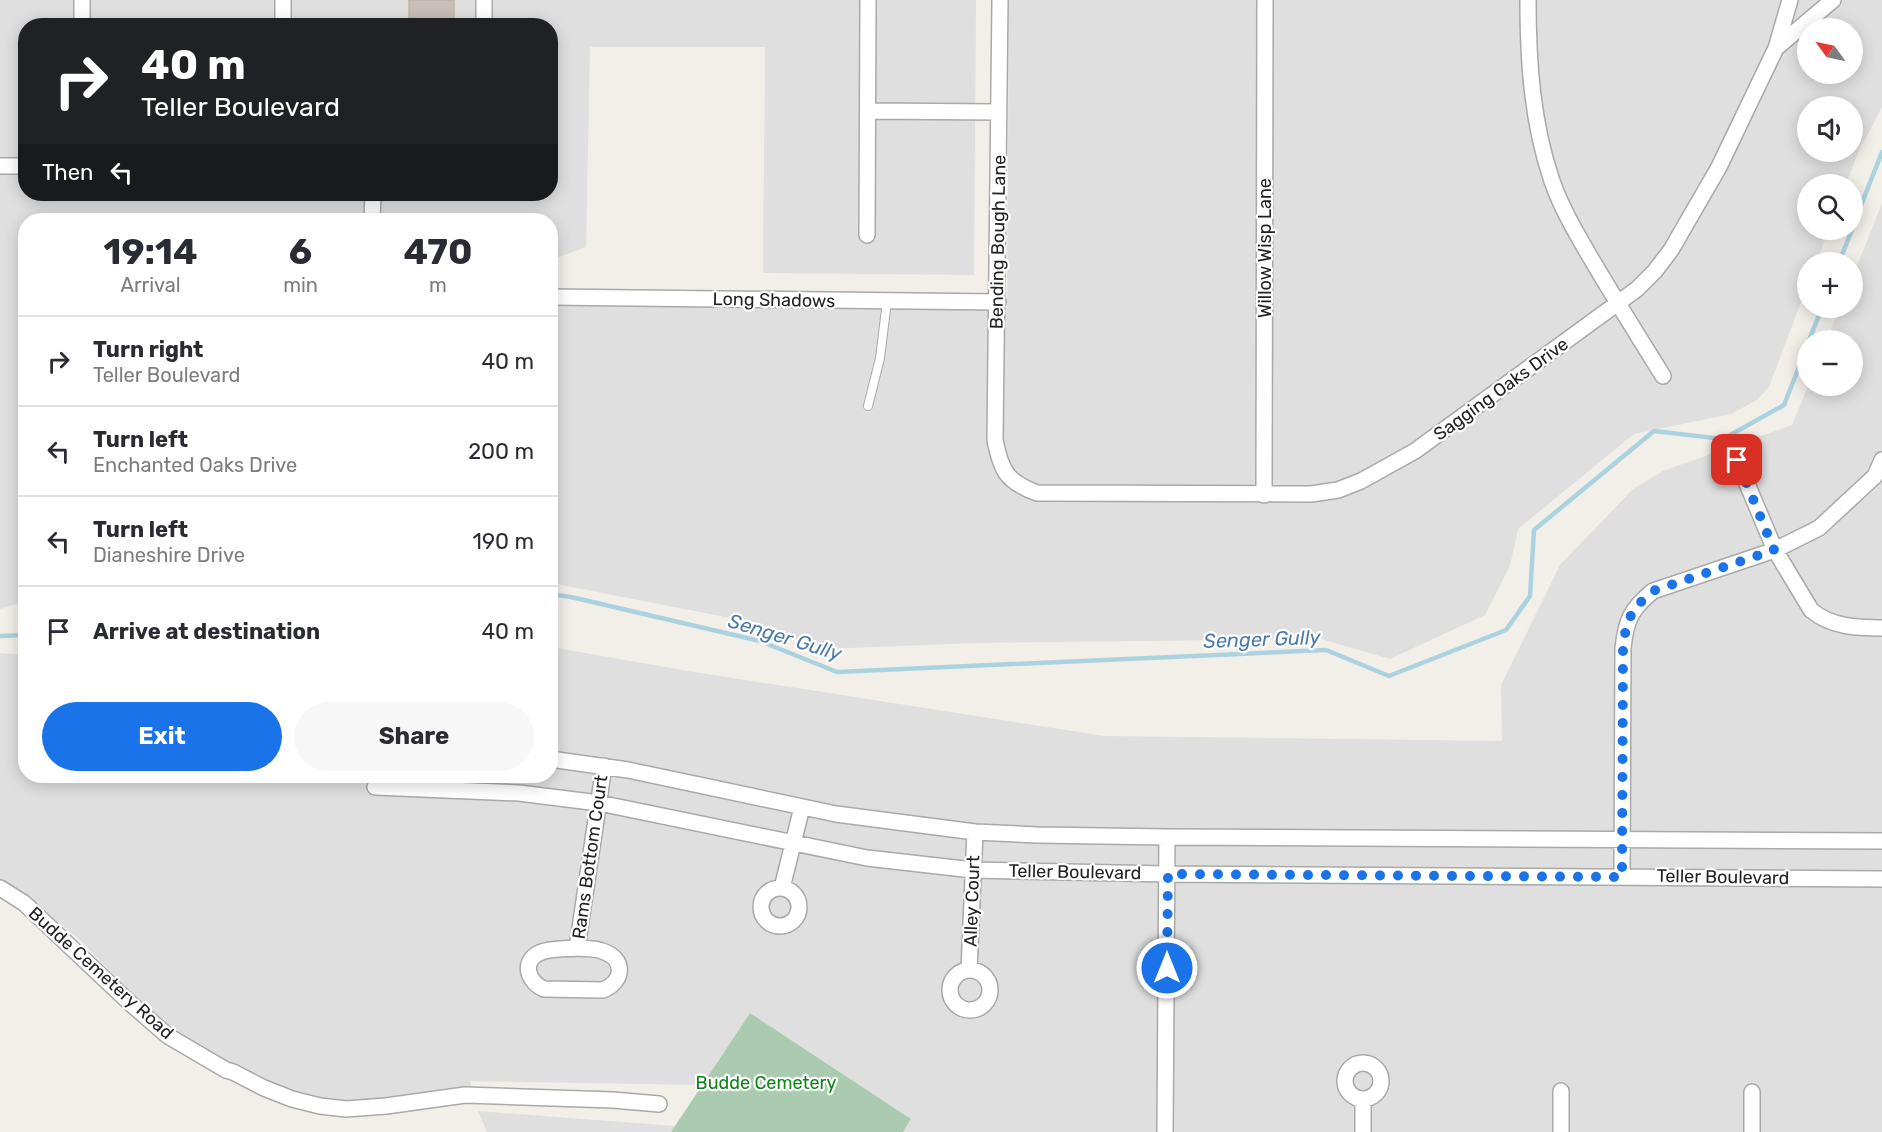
<!DOCTYPE html>
<meta charset="utf-8">
<style>
body{margin:0;font-family:Rubik,sans-serif;background:#f7f7f7;color:#2b2b33;height:100vh;display:flex;flex-direction:column;font-size:22px;white-space:nowrap}
*{box-sizing:border-box;margin:0}
p{font-size:20px;color:#7c7c81}
.icon{flex:none;width:33px;height:33px;fill:none;stroke:currentColor;stroke-width:2;stroke-linecap:round;stroke-linejoin:round}
.map{position:relative;flex:1;overflow:hidden}
.details{position:absolute;left:18px;top:213px;width:540px;height:570px;display:flex;flex-direction:column;background:#fff;border-radius:24px;box-shadow:0 3px 15px #0003}
.details>*{flex:none}
.top-card{position:absolute;left:18px;top:18px;width:540px;height:183px;border-radius:24px;box-shadow:0 3px 15px #0003;background:#202124;color:#fff;overflow:hidden}
.needle{width:39px;rotate:303deg}
.buttons{position:absolute;left:1797px;top:18px;display:grid;gap:12px}
.buttons a{display:grid;place-items:center;width:66px;height:66px;border-radius:50%;background:#fff;box-shadow:0 3px 15px #0003;font-size:30px}
.pin{position:absolute;display:grid;place-items:center;width:51px;height:51px;color:#fff;margin:-26px;border-radius:12px;box-shadow:0 3px 9px #0006}
.me{position:absolute;width:66px;margin:-33px;rotate:0deg;stroke-linejoin:round;filter:drop-shadow(0 0 4px #0008)}
.turn{display:flex;align-items:center;gap:21px;height:126px;padding:0 24px;font-size:27px}
.turn .icon{width:78px;height:78px;stroke-width:2.5}
.turn b{display:block;font-size:42px;line-height:51px}
.then{display:flex;align-items:center;height:57px;padding:0 24px;background:#0003;gap:12px;font-size:22px}
.eta{display:flex;justify-content:space-evenly;align-items:center;height:102px;text-align:center}
.eta b{font-size:36px;font-weight:700;line-height:42px}
.action{display:flex;gap:12px;margin-top:auto;padding:12px 24px}
.action a{flex:1;height:69px;border-radius:36px;background:#1a73e8;color:#fff;font-size:24px;font-weight:700;line-height:69px;text-align:center}
.action a+a{background:#f7f7f7;color:#2b2b33}
ul{padding:0;list-style:none}
li{display:flex;align-items:center;gap:18px;height:90px;padding:0 24px;border-top:2px solid #e1e1e2}
li div{flex:1}
li b{display:block;font-size:22px}
li em{font-style:normal}
.map>svg:first-child{display:block}
</style>
<div class="map">
<svg width="1882" height="1132" viewBox="0 0 1882 1132">
<rect width="100%" height="100%" fill="#f2efe9"/>
<path fill="#e0dfdf" fill-rule="evenodd" d="M 0,0 L 976,0 L 974,275 L 763,273 L 765,47 L 590,47 L 586,247 L 551,260 L 550,220 L 26,220 L 25,601 L 0,609 ZM 26,26 L 550,26 L 550,194 L 26,194 Z
M 1009,0 L 1882,0 L 1882,107 L 1858,153 L 1846,184 L 1808,184 L 1808,230 L 1829,230 L 1816,262 L 1808,262 L 1807,286 L 1769,387 L 1757,400 L 1731,414 L 1634,434 L 1518,529 L 1510,566 L 1485,615 L 1390,659 L 1321,639 L 977,643 L 823,649 L 751,622 L 551,583 L 551,304 L 1007,308 ZM 1808,28 L 1852,28 L 1852,74 L 1808,74 ZM 1808,106 L 1852,106 L 1852,152 L 1808,152 Z
M 1882,203 L 1882,1132 L 903,1132 L 911,1119 L 750,1013 L 702,1085 L 470,1081 L 472,1088 L 354,1102 L 308,1097 L 273,1085 L 211,1056 L 176,1033 L 137,999 L 82,942 L 22,892 L 0,882 L 0,653 L 25,655 L 26,776 L 550,776 L 551,647 L 688,671 L 1104,736 L 1502,741 L 1501,685 L 1560,565 L 1633,489 L 1663,471 L 1792,425 L 1808,386 L 1852,386 L 1852,340 L 1826,340 L 1840,308 L 1852,308 L 1853,276 Z
M 478,1111 L 675,1126 L 671,1132 L 487,1132 Z"/>
<path fill="#aacbaf" d="M 750,1013 L 911,1119 L 903,1132 L 671,1132 Z"/>
<g fill="none" stroke-linecap="round" stroke-linejoin="round">
<path stroke="#aad3df" stroke-width="4.5" d="M 1852,228 L 1882,152
M 1839,262 L 1852,230
M 1809,340 L 1822,308
M 550,594 L 571,597 L 760,641 L 837,672 L 1326,650 L 1389,676 L 1506,630 L 1530,596 L 1534,530 L 1654,431 L 1723,439 L 1784,405 L 1808,344
M 0,636 L 26,635"/>
</g>
<path fill="#c7bfb8" stroke="#c4b6ab" stroke-width="1.5" d="M 409,0 L 454,0 L 454,18 L 451,18 L 451,26 L 414,26 L 414,18 L 409,18 Z"/>
<g fill="none" stroke-linecap="round" stroke-linejoin="round">
<defs>
<path id="lane" d="M 868,406 L 880,358 L 887,301"/>
<path id="street" d="M 1000,0 L 995,440 C 1001,471 1007,482 1037,493 L 1311,494 L 1338,490 L 1361,481 L 1415,451 L 1637,289 L 1655,271 L 1671,250 L 1719,167 L 1776,48 L 1833,0
M 1528,0 C 1528,61 1532,123 1552,181 C 1561,207 1575,231 1589,255 C 1613,296 1638,336 1663,376
M 82,26 L 82,0
M 283,26 L 283,0
M 484,26 L 484,0
M 1776,48 L 1790,0
M 868,111 L 999,112
M 0,166 L 26,166
M 372,220 L 373,194
M 867,235 L 868,0
M 550,297 L 998,302
M 1737,460 L 1775,550 L 1811,610 C 1831,627 1857,628 1882,628
M 1264,495 L 1265,0
M 550,759 L 628,770 L 836,814 L 975,832 L 1038,835 L 1167,837 L 1882,841
M 375,787 L 519,793 L 599,803 L 867,858 L 973,870 L 1168,874 L 1882,879
M 1622,877 L 1623,648 C 1626,620 1631,609 1653,591 L 1775,550 L 1819,528 L 1875,476 L 1882,460
M761 907a19 19 0 1 1 38 0a19 19 0 1 1-38 0Z
M 0,888 L 24,903 L 130,1003 L 168,1036 L 226,1070 L 233,1072 L 264,1088 L 292,1099 L 320,1106 L 346,1109 L 386,1106 L 465,1095 L 613,1100 L 659,1104
M 782,888 L 802,807
M 577,948 C 585,949 595,948 602,951 C 625,958 625,981 603,990 L 544,989 C 528,982 521,962 539,953 C 549,948 566,949 577,948 Z
M 577,948 L 604,766
M 969,970 L 975,832
M950 990a20 20 0 1 1 40 0a20 20 0 1 1-40 0Z
M1345 1081a18 18 0 1 1 36 0a18 18 0 1 1-36 0Z
M 1165,1132 L 1167,837
M 1363,1132 L 1363,1099
M 1561,1132 L 1561,1091
M 1752,1132 L 1752,1092"/>
</defs>
<use href="#lane" stroke="#a9a9a9" stroke-width="10"/>
<use href="#street" stroke="#a9a9a9" stroke-width="18"/>
<use href="#lane" stroke="#fff" stroke-width="8"/>
<use href="#street" stroke="#fff" stroke-width="15"/>
</g>
<g fill="none" stroke-linecap="round" stroke-linejoin="round">
<path stroke="#1a73e8" stroke-width="10" stroke-dasharray="0 18" d="M 1167,968 L 1168,874 L 1622,877 L 1623,648 C 1626,620 1631,609 1653,591 L 1774,550 L 1737,460"/>
</g>
<g text-anchor="middle" stroke-width="4.5" stroke-linejoin="round" paint-order="stroke">
<g font-size="18" fill="#222" stroke="#fff">
<text transform="translate(998 242) rotate(-89)" y="6">Bending Bough Lane</text>
<text transform="translate(1265 248) rotate(-90)" y="6">Willow Wisp Lane</text>
<text transform="translate(774 300) rotate(1)" y="6">Long Shadows</text>
<text transform="translate(1501 389) rotate(-36)" y="6">Sagging Oaks Drive</text>
<text transform="translate(590 857) rotate(-82)" y="6">Rams Bottom Court</text>
<text transform="translate(1075 872) rotate(1)" y="6">Teller Boulevard</text>
<text transform="translate(1723 877) rotate(1)" y="6">Teller Boulevard</text>
<text transform="translate(972 901) rotate(-88)" y="6">Alley Court</text>
<text transform="translate(101 973) rotate(42)" y="6">Budde Cemetery Road</text>
</g>
<g font-size="18" fill="#0c8416" stroke="#fff">
<text x="766" y="1089">Budde Cemetery</text>
</g>
<g font-size="20" font-style="italic" fill="#4a7aab" stroke="#fff">
<text transform="translate(785 637) rotate(17)" y="7">Senger Gully</text>
<text transform="translate(1262 639) rotate(-2)" y="7">Senger Gully</text>
</g>
</g>
</svg>
<div class="buttons">
<a><svg class="needle" viewBox="-14 -14 28 28"><path d="M0-13l5 13h-10z" fill="#e53935"/><path d="M0 13l5-13h-10z" fill="#7c7c81"/></svg></a>
<a><svg class="icon" aria-label="sound" viewBox="0 0 24 24"><path d="M4 9h4l5-4v14l-5-4H4zM17 9q2 3 0 6"/></svg></a>
<a><svg class="icon" aria-label="search" viewBox="0 0 24 24"><circle cx="10" cy="10" r="6"/><path d="M15 15l6 6"/></svg></a>
<a>+</a>
<a>−</a>
</div>
<div class="pin" style="left:1737px;top:460px;background:#d93025"><svg class="icon" aria-label="arrive" viewBox="0 0 24 24"><path d="M6 21V4h12l-3 4 3 4H6"/></svg></div>
<svg class="me" style="left:1167px;top:968px" viewBox="-20 -20 40 40"><circle r="17" fill="#1a73e8" stroke="#fff" stroke-width="3"/><path d="M0-11L8 9 0 5-8 9z" fill="#fff"/></svg>
<div class="top-card">
<div class="turn"><svg class="icon" aria-label="right" viewBox="0 0 24 24"><path d="M7 20v-9h11M14 6l5 5-5 5"/></svg><div><b>40 m</b>Teller Boulevard</div></div>
<div class="then">Then<svg class="icon" aria-label="left" viewBox="0 0 24 24"><path d="M17 20v-9H6M10 6l-5 5 5 5"/></svg></div>
</div>
<section class="details">
<div class="eta">
<div><b>19:14</b><p>Arrival</p></div>
<div><b>6</b><p>min</p></div>
<div><b>470</b><p>m</p></div>
</div>
<ul>
<li><svg class="icon" aria-label="right" viewBox="0 0 24 24"><path d="M7 20v-9h11M14 6l5 5-5 5"/></svg><div><b>Turn right</b><p>Teller Boulevard</p></div><em>40 m</em></li>
<li><svg class="icon" aria-label="left" viewBox="0 0 24 24"><path d="M17 20v-9H6M10 6l-5 5 5 5"/></svg><div><b>Turn left</b><p>Enchanted Oaks Drive</p></div><em>200 m</em></li>
<li><svg class="icon" aria-label="left" viewBox="0 0 24 24"><path d="M17 20v-9H6M10 6l-5 5 5 5"/></svg><div><b>Turn left</b><p>Dianeshire Drive</p></div><em>190 m</em></li>
<li><svg class="icon" aria-label="arrive" viewBox="0 0 24 24"><path d="M6 21V4h12l-3 4 3 4H6"/></svg><div><b>Arrive at destination</b></div><em>40 m</em></li>
</ul>
<div class="action"><a>Exit</a><a>Share</a></div>
</section>
</div>
